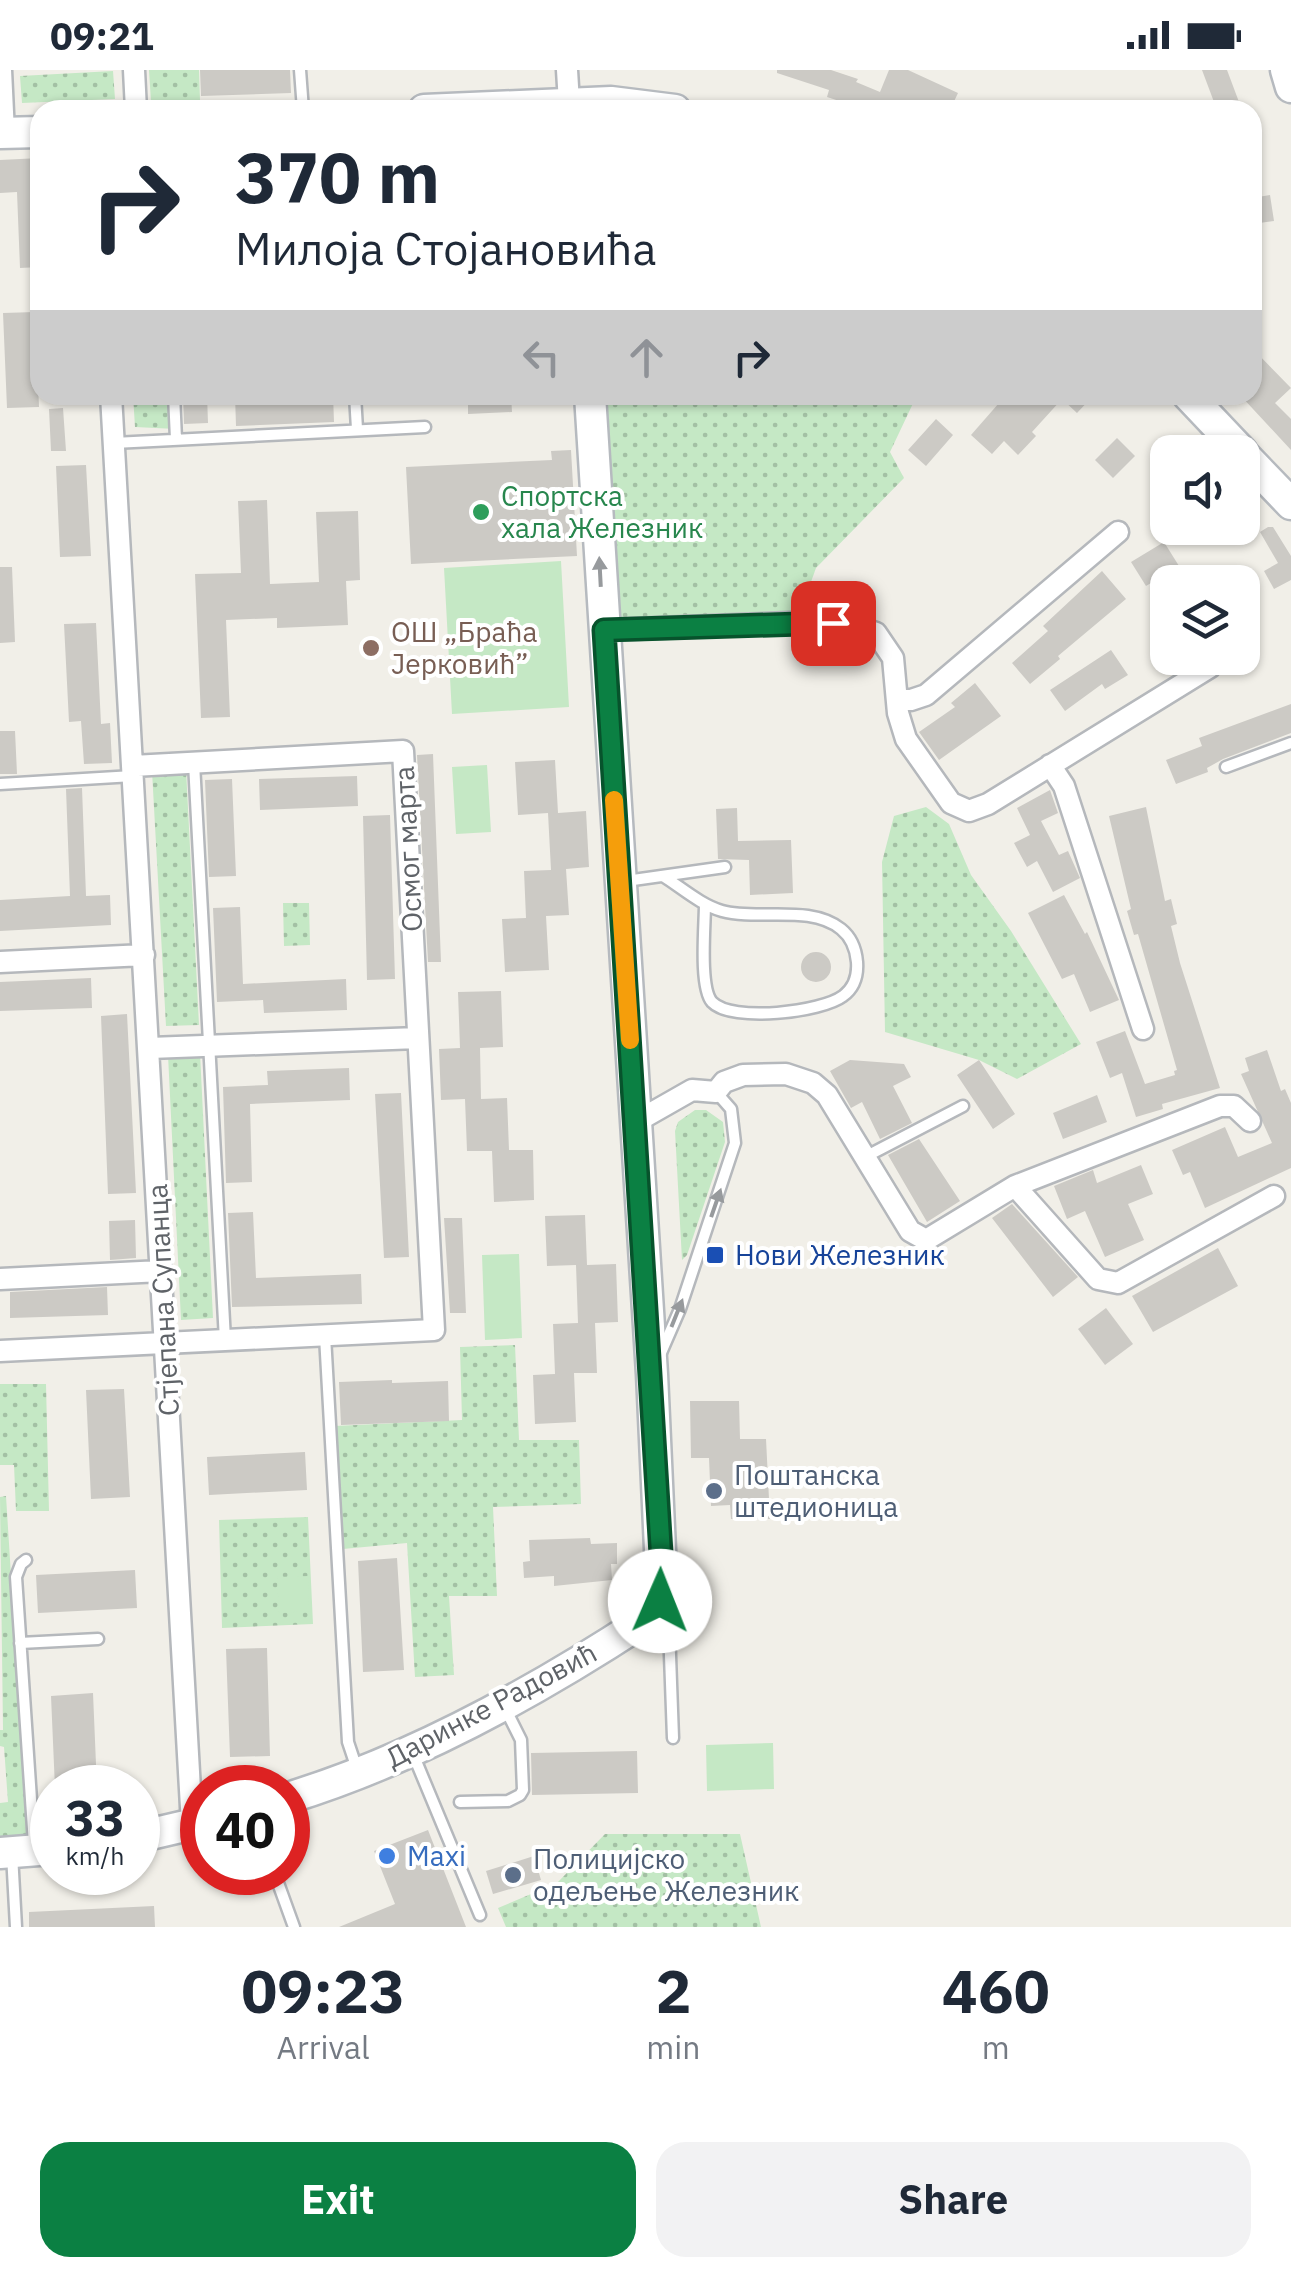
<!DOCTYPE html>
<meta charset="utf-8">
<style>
body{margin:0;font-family:"IBM Plex Sans",sans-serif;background:#f2f2f3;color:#1f2937;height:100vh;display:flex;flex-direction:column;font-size:38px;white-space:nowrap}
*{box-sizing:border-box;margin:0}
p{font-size:32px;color:#747a83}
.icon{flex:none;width:55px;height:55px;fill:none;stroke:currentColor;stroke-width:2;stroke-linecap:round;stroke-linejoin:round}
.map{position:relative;height:1857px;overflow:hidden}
.drawer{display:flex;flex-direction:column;background:#fff;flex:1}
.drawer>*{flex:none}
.guide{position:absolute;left:30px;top:30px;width:1232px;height:305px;border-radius:30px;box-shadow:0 2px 8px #0004;background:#fff;color:#1f2937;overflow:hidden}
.fabs{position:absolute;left:1150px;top:365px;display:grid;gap:20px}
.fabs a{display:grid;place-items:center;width:110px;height:110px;border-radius:20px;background:#fff;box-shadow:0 2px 8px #0004;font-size:50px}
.speed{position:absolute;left:30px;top:1695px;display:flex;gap:20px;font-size:50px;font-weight:700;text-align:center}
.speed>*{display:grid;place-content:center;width:130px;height:130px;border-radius:50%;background:#fff;box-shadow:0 2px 8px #0004;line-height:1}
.speed small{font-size:25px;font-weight:400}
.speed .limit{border:15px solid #d22;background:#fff;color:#111}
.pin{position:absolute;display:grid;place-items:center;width:85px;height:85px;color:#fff;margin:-42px;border-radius:20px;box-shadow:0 5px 15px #0006}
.me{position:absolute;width:110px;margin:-55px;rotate:1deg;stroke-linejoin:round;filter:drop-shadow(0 0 8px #0008)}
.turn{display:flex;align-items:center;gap:35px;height:210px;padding:0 40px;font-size:45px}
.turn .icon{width:130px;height:130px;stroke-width:2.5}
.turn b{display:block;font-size:70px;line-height:85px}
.lanes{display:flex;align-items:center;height:95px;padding:0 40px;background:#0003;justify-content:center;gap:50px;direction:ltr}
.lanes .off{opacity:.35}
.eta{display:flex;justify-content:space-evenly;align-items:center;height:170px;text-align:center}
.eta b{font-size:60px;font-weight:800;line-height:70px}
.action{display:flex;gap:20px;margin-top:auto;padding:20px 40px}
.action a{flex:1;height:115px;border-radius:30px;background:#0b8043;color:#fff;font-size:40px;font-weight:800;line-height:115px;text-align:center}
.action a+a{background:#f2f2f3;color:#1f2937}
.status{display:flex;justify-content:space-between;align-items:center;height:70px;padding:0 50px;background:#fff;direction:ltr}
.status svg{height:28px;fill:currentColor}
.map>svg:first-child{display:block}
</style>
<div class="status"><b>09:21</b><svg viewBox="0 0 49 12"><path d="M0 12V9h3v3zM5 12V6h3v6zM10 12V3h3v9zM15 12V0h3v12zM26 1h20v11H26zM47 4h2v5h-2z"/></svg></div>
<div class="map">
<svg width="1291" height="1857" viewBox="0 0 1291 1857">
<defs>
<pattern id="green-dots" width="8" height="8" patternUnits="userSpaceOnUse" patternTransform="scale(2.5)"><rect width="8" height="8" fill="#c5e8c5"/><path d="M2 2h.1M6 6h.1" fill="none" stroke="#a3c0a4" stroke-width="1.8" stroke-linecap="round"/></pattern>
</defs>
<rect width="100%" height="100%" fill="#f1efe8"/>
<path fill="url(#green-dots)" d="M 149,0 L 199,0 L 200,30 L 151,32 Z
M 113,1 L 115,29 L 22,33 L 20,6 Z
M 133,325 L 174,325 L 176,359 L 135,357 Z
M 604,325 L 917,325 L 890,382 L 904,408 L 816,498 L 799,545 L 618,550 Z
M 186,699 L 199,955 L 166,956 L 152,701 Z
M 926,737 L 949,754 L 971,805 L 1011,861 L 1081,974 L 1017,1009 L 979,990 L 885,962 L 882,792 L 894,746 Z
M 283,833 L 309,833 L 310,875 L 284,876 Z
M 200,983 L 213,1248 L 181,1250 L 168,985 Z
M 695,1040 L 706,1040 L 723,1052 L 725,1072 L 687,1185 L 682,1190 L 675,1061 L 678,1052 Z
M 515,1275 L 519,1370 L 579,1370 L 581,1434 L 493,1437 L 497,1526 L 449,1526 L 454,1605 L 415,1607 L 407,1473 L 343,1479 L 335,1356 L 462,1350 L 460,1277 Z
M 0,1314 L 46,1314 L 49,1441 L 16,1441 L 14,1395 L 0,1395 Z
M 6,1426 L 27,1760 L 25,1770 L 0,1776 L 0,1733 L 8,1732 L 4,1677 L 0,1676 L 0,1660 L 3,1660 L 0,1427 Z
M 308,1447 L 313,1554 L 222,1558 L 219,1450 Z
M 605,1764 L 740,1764 L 761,1857 L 506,1857 L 498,1838 L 557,1813 Z"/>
<path fill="#c5e8c5" d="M 561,491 L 569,637 L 452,644 L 444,498 Z
M 487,695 L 491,762 L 456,764 L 452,697 Z
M 519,1184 L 522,1268 L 485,1270 L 482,1185 Z
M 308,1506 L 309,1541 L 279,1543 L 277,1507 Z
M 773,1673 L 774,1719 L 707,1721 L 706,1675 Z"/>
<path fill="#cccac5" d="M 200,0 L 290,0 L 291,23 L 201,26 Z
M 777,0 L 831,0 L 858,9 L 856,12 L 880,22 L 889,0 L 908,0 L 958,23 L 950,40 L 867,40 L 827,27 L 829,20 L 777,3 Z
M 1202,0 L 1227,0 L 1242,40 L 1217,40 Z
M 40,88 L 40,197 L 20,198 L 17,122 L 0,123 L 0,90 Z
M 1270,125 L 1274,151 L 1252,154 L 1252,128 Z
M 35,242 L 39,337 L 7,338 L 3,243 Z
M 1252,278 L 1291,318 L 1275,333 L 1291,349 L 1291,380 L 1240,325 L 1252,325 Z
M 183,325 L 207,325 L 208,353 L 184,354 Z
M 235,325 L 333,325 L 334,352 L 236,356 Z
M 468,325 L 511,325 L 512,342 L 468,344 Z
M 1006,325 L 1094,325 L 1077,343 L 1062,329 L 1032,362 L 1036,366 L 1018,385 L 1004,371 L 992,384 L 971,365 Z
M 63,338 L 66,381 L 51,381 L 49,339 Z
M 936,349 L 953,365 L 926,396 L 908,380 Z
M 1117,368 L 1135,386 L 1113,408 L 1095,390 Z
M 571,380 L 577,486 L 411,494 L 406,397 L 552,390 L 551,381 Z
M 86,395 L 91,486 L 60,487 L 56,396 Z
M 267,430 L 270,514 L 319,512 L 316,442 L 358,441 L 360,510 L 346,511 L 348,555 L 277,558 L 277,548 L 226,550 L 230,647 L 201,648 L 195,504 L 241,503 L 238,431 Z
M 1268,457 L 1273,457 L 1291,486 L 1291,510 L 1274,519 L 1264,501 L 1278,493 L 1260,462 Z
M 1164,472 L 1179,496 L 1146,516 L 1131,492 Z
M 0,497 L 12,497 L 15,572 L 0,573 Z
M 1102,501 L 1126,529 L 1058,586 L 1060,589 L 1030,614 L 1012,593 L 1048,561 L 1043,556 Z
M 96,553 L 101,654 L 110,653 L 112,693 L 84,694 L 81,651 L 69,652 L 64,554 Z
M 1111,580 L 1128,605 L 1105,619 L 1102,614 L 1065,641 L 1050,620 Z
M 975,613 L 1001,646 L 939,690 L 919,662 L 955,637 L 951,633 Z
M 1291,634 L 1291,663 L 1223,689 L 1207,698 L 1208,702 L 1176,714 L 1166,690 L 1202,676 L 1199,668 Z
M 0,661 L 15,661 L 17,704 L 0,704 Z
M 433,684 L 441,892 L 428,892 L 417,685 Z
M 555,690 L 558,743 L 586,741 L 589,797 L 566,799 L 569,845 L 546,846 L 549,900 L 505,902 L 502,849 L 526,848 L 524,801 L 551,800 L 548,743 L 518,745 L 515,692 Z
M 357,706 L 358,736 L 260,740 L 259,709 Z
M 232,709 L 236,806 L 209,807 L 205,710 Z
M 82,718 L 86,826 L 110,825 L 111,855 L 0,861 L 0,830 L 70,826 L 66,719 Z
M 1050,720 L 1058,743 L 1041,751 L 1059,785 L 1068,781 L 1080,808 L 1053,822 L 1037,791 L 1027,797 L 1014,773 L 1030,765 L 1017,738 Z
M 1146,737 L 1165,831 L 1171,829 L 1177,854 L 1171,856 L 1180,893 L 1220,1018 L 1162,1034 L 1163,1039 L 1136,1047 L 1122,1003 L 1110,1008 L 1096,972 L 1125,961 L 1145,1014 L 1175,1005 L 1174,1001 L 1177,1000 L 1138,864 L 1134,865 L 1127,841 L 1131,839 L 1109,746 Z
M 737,738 L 738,771 L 791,770 L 793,823 L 750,825 L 749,790 L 718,789 L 716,739 Z
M 390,745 L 395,909 L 367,910 L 363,746 Z
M 1064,825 L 1085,864 L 1087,862 L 1119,930 L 1090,942 L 1074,904 L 1062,909 L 1028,843 Z
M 240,837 L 243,914 L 346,909 L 347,940 L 264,943 L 263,930 L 217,932 L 213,838 Z
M801 897a15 15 0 1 1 30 0a15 15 0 1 1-30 0Z
M 91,908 L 92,938 L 0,941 L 0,912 Z
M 501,921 L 503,977 L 480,978 L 481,1029 L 507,1028 L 509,1080 L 533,1080 L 534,1130 L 494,1132 L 492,1081 L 467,1081 L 465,1029 L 441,1030 L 439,979 L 460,978 L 458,922 Z
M 127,944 L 136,1123 L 108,1124 L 101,946 Z
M 1267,980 L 1281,1021 L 1285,1019 L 1291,1033 L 1291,1098 L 1205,1138 L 1190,1102 L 1183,1105 L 1172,1080 L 1225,1057 L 1238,1087 L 1272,1073 L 1241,1004 L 1249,1001 L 1245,988 Z
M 850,990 L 904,994 L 911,1007 L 893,1016 L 912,1053 L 880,1069 L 862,1032 L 851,1038 L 830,1001 Z
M 979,990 L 1015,1044 L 993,1059 L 957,1005 Z
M 349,998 L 350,1030 L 250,1034 L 252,1112 L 226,1113 L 223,1017 L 268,1015 L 267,1001 Z
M 401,1023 L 409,1187 L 384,1188 L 375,1024 Z
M 1097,1025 L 1107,1052 L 1063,1069 L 1053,1043 Z
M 919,1069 L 960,1131 L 927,1152 L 888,1085 Z
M 1141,1095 L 1153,1124 L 1128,1134 L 1144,1170 L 1105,1187 L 1085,1141 L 1067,1149 L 1054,1116 L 1093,1100 L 1097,1113 Z
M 1012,1134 L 1078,1207 L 1053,1227 L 992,1148 Z
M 253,1142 L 256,1208 L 361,1204 L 362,1234 L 232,1237 L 228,1143 Z
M 585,1145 L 587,1195 L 616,1194 L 618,1252 L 595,1253 L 597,1303 L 574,1303 L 576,1352 L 535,1354 L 533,1305 L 555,1304 L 553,1254 L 578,1253 L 576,1195 L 547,1196 L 545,1146 Z
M 444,1148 L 462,1148 L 466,1243 L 450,1243 Z
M 135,1150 L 136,1188 L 110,1190 L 109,1151 Z
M 1218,1178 L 1238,1216 L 1153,1262 L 1132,1226 Z
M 107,1217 L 108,1245 L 10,1248 L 10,1222 Z
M 1106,1238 L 1133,1274 L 1105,1295 L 1078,1259 Z
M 392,1310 L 392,1313 L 448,1311 L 449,1351 L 341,1355 L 339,1312 Z
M 124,1319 L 130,1427 L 91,1429 L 86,1320 Z
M 690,1331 L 739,1331 L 740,1369 L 766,1369 L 770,1449 L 731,1449 L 730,1435 L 711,1436 L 709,1388 L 691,1388 Z
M 305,1382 L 307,1420 L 209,1425 L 207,1387 Z
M 590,1468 L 591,1474 L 617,1473 L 617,1494 L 611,1494 L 612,1510 L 554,1516 L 554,1506 L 524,1508 L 523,1492 L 530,1491 L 529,1470 Z
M 397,1488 L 404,1600 L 363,1602 L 358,1491 Z
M 135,1500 L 137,1538 L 38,1543 L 36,1505 Z
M 267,1578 L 270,1686 L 230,1687 L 226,1579 Z
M 93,1623 L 97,1718 L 55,1718 L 51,1626 Z
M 637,1681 L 638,1723 L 532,1725 L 531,1683 Z
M 428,1760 L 466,1857 L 339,1857 L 395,1834 L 374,1781 Z
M 534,1786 L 541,1810 L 493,1824 L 486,1801 Z
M 154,1836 L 155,1857 L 29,1857 L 29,1842 Z"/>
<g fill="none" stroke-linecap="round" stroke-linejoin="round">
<defs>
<path id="lane" d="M 300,0 L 303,40
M 174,325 L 176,369
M 355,325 L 357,359
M 114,373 L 425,357
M 194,693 L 225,1270
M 1226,697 L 1291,673
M 0,714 L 133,706
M 663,806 C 682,818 701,835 722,841 C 758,851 810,834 841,859 C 851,867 856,880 857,892 C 858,906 854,918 843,926 C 822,942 732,953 712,932 C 699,917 705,855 705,834
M 626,811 L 725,797
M 865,1087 L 963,1036
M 325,1266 L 348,1672 L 358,1702
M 660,1285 L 680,1239 L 735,1073 L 731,1039 L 716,1022
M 26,1490 L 21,1494 L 16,1507 L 34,1774
M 663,1536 L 669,1558 L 673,1668
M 20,1573 L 98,1569
M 413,1684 L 480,1845
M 460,1732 L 508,1731 L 520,1725 L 523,1720 L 521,1670 L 505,1638
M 12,1784 L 16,1857
M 268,1802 L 277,1810 L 294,1857"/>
<path id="street" d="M 1,0 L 4,63
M 134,0 L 136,40
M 567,0 L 569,33
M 111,325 L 192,1755
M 604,560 L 815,552 L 856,556 L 876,563 L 893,588 L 898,643 L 906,669 L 951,733 L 969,741 L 988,734 L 1210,597
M 897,630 L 911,630 L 926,625 L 1118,462
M 1050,695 L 1064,716 L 1143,959
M 0,892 L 144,885
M 150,978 L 418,968
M 634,1053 L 692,1020 L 716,1022 L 724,1012 L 743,1005 L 786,1004 L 813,1013 L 827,1025 L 910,1161 L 926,1170 L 1015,1116 L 1220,1036 L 1234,1036 L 1250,1051
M 1015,1116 L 1098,1209 L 1118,1213 L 1274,1126
M 0,1209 L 161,1201
M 0,1281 L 434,1260 L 403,681 L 133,696"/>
<path id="secondary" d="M 1286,0 L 1291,17
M 424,40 L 611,32 L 675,40
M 0,63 L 40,62
M 1188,325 L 1242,382
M 1242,383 L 1291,434
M 288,1728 C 412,1690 537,1621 645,1550 L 658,1537 L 662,1523 L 652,1304 L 590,325
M 138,1767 L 202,1752
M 0,1783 L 52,1779"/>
</defs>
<use href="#lane" stroke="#b5b8bc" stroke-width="15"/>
<use href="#street" stroke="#b5b8bc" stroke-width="25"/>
<use href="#secondary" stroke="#b6babf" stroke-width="35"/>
<use href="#lane" stroke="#fff" stroke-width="10"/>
<use href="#street" stroke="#fff" stroke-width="20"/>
<use href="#secondary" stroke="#fff" stroke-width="30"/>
</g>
<defs><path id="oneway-solid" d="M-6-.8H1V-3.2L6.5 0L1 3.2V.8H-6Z" transform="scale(2.5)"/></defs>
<g fill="#979a9d">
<use href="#oneway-solid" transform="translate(600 502) rotate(-93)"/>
<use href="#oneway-solid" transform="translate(716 1133) rotate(-71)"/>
<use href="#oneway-solid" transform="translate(677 1243) rotate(-68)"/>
</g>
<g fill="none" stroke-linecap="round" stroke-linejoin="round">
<defs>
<path id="route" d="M 660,1531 L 662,1500 L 604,560 L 833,553"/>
</defs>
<use href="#route" stroke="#07532c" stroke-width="25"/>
<use href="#route" stroke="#0b8043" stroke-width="18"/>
<path stroke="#f59e0b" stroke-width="18" d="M 614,730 L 630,970"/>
</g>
<circle fill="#2e9e5b" stroke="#fff" stroke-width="4" cx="481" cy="442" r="10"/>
<circle fill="#8d6e63" stroke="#fff" stroke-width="4" cx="371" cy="578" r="10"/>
<rect fill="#1a4fb4" stroke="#fff" stroke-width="4" x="705" y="1175" width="20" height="20" rx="5"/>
<g fill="#5c6f8a" stroke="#fff" stroke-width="4">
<circle cx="714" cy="1421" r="10"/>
<circle cx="513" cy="1805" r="10"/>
</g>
<circle fill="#3f7fe0" stroke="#fff" stroke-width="4" cx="387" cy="1786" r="10"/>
<g text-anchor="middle" stroke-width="8" stroke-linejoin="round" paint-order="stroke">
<g font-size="28" fill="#27864d" stroke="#fff" text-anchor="start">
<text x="501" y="436">Спортска<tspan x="501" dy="32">хала Железник</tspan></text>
</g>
<g font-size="28" fill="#785e54" stroke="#fff" text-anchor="start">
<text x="391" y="572">ОШ „Браћа<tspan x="391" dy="32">Јерковић”</tspan></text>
</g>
<g font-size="28" fill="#5f6368" stroke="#fff">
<text transform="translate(408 779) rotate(-93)" y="10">Осмог марта</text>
<text transform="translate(163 1230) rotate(-93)" y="10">Стјепана Супанца</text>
<text transform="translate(491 1635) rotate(-28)" y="10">Даринке Радовић</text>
</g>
<g font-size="28" fill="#164399" stroke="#fff" text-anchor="start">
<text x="735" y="1195">Нови Железник</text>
</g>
<g font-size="28" fill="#4e5e75" stroke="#fff" text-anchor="start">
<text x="734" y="1415">Поштанска<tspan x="734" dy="32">штедионица</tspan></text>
<text x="533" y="1799">Полицијско<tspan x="533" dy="32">одељење Железник</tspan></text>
</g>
<g font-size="28" fill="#366cbe" stroke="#fff" text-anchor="start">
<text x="407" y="1796">Maxi</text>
</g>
</g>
</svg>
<div class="fabs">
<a><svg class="icon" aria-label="sound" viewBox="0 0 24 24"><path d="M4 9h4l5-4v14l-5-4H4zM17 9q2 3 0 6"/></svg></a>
<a><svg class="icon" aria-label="layers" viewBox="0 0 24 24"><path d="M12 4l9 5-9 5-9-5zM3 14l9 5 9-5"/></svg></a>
</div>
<div class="speed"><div>33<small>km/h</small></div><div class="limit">40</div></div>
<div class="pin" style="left:833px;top:553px;background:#d93025"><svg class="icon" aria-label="arrive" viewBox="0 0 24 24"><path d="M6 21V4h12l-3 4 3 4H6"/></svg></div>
<svg class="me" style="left:660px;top:1531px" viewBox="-20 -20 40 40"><circle r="19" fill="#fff"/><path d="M0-13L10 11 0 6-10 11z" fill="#0b8043"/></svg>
<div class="guide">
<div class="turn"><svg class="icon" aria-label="right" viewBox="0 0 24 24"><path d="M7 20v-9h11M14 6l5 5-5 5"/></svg><div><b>370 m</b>Милоја Стојановића</div></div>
<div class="lanes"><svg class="icon off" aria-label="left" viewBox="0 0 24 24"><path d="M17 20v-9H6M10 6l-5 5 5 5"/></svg><svg class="icon off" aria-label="ahead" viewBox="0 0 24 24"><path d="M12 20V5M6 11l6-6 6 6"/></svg><svg class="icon" aria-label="right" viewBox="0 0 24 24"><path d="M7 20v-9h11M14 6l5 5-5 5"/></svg></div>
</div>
</div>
<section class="drawer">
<div class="eta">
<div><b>09:23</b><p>Arrival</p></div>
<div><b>2</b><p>min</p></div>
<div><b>460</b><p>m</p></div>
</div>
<div class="action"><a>Exit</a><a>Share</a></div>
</section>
